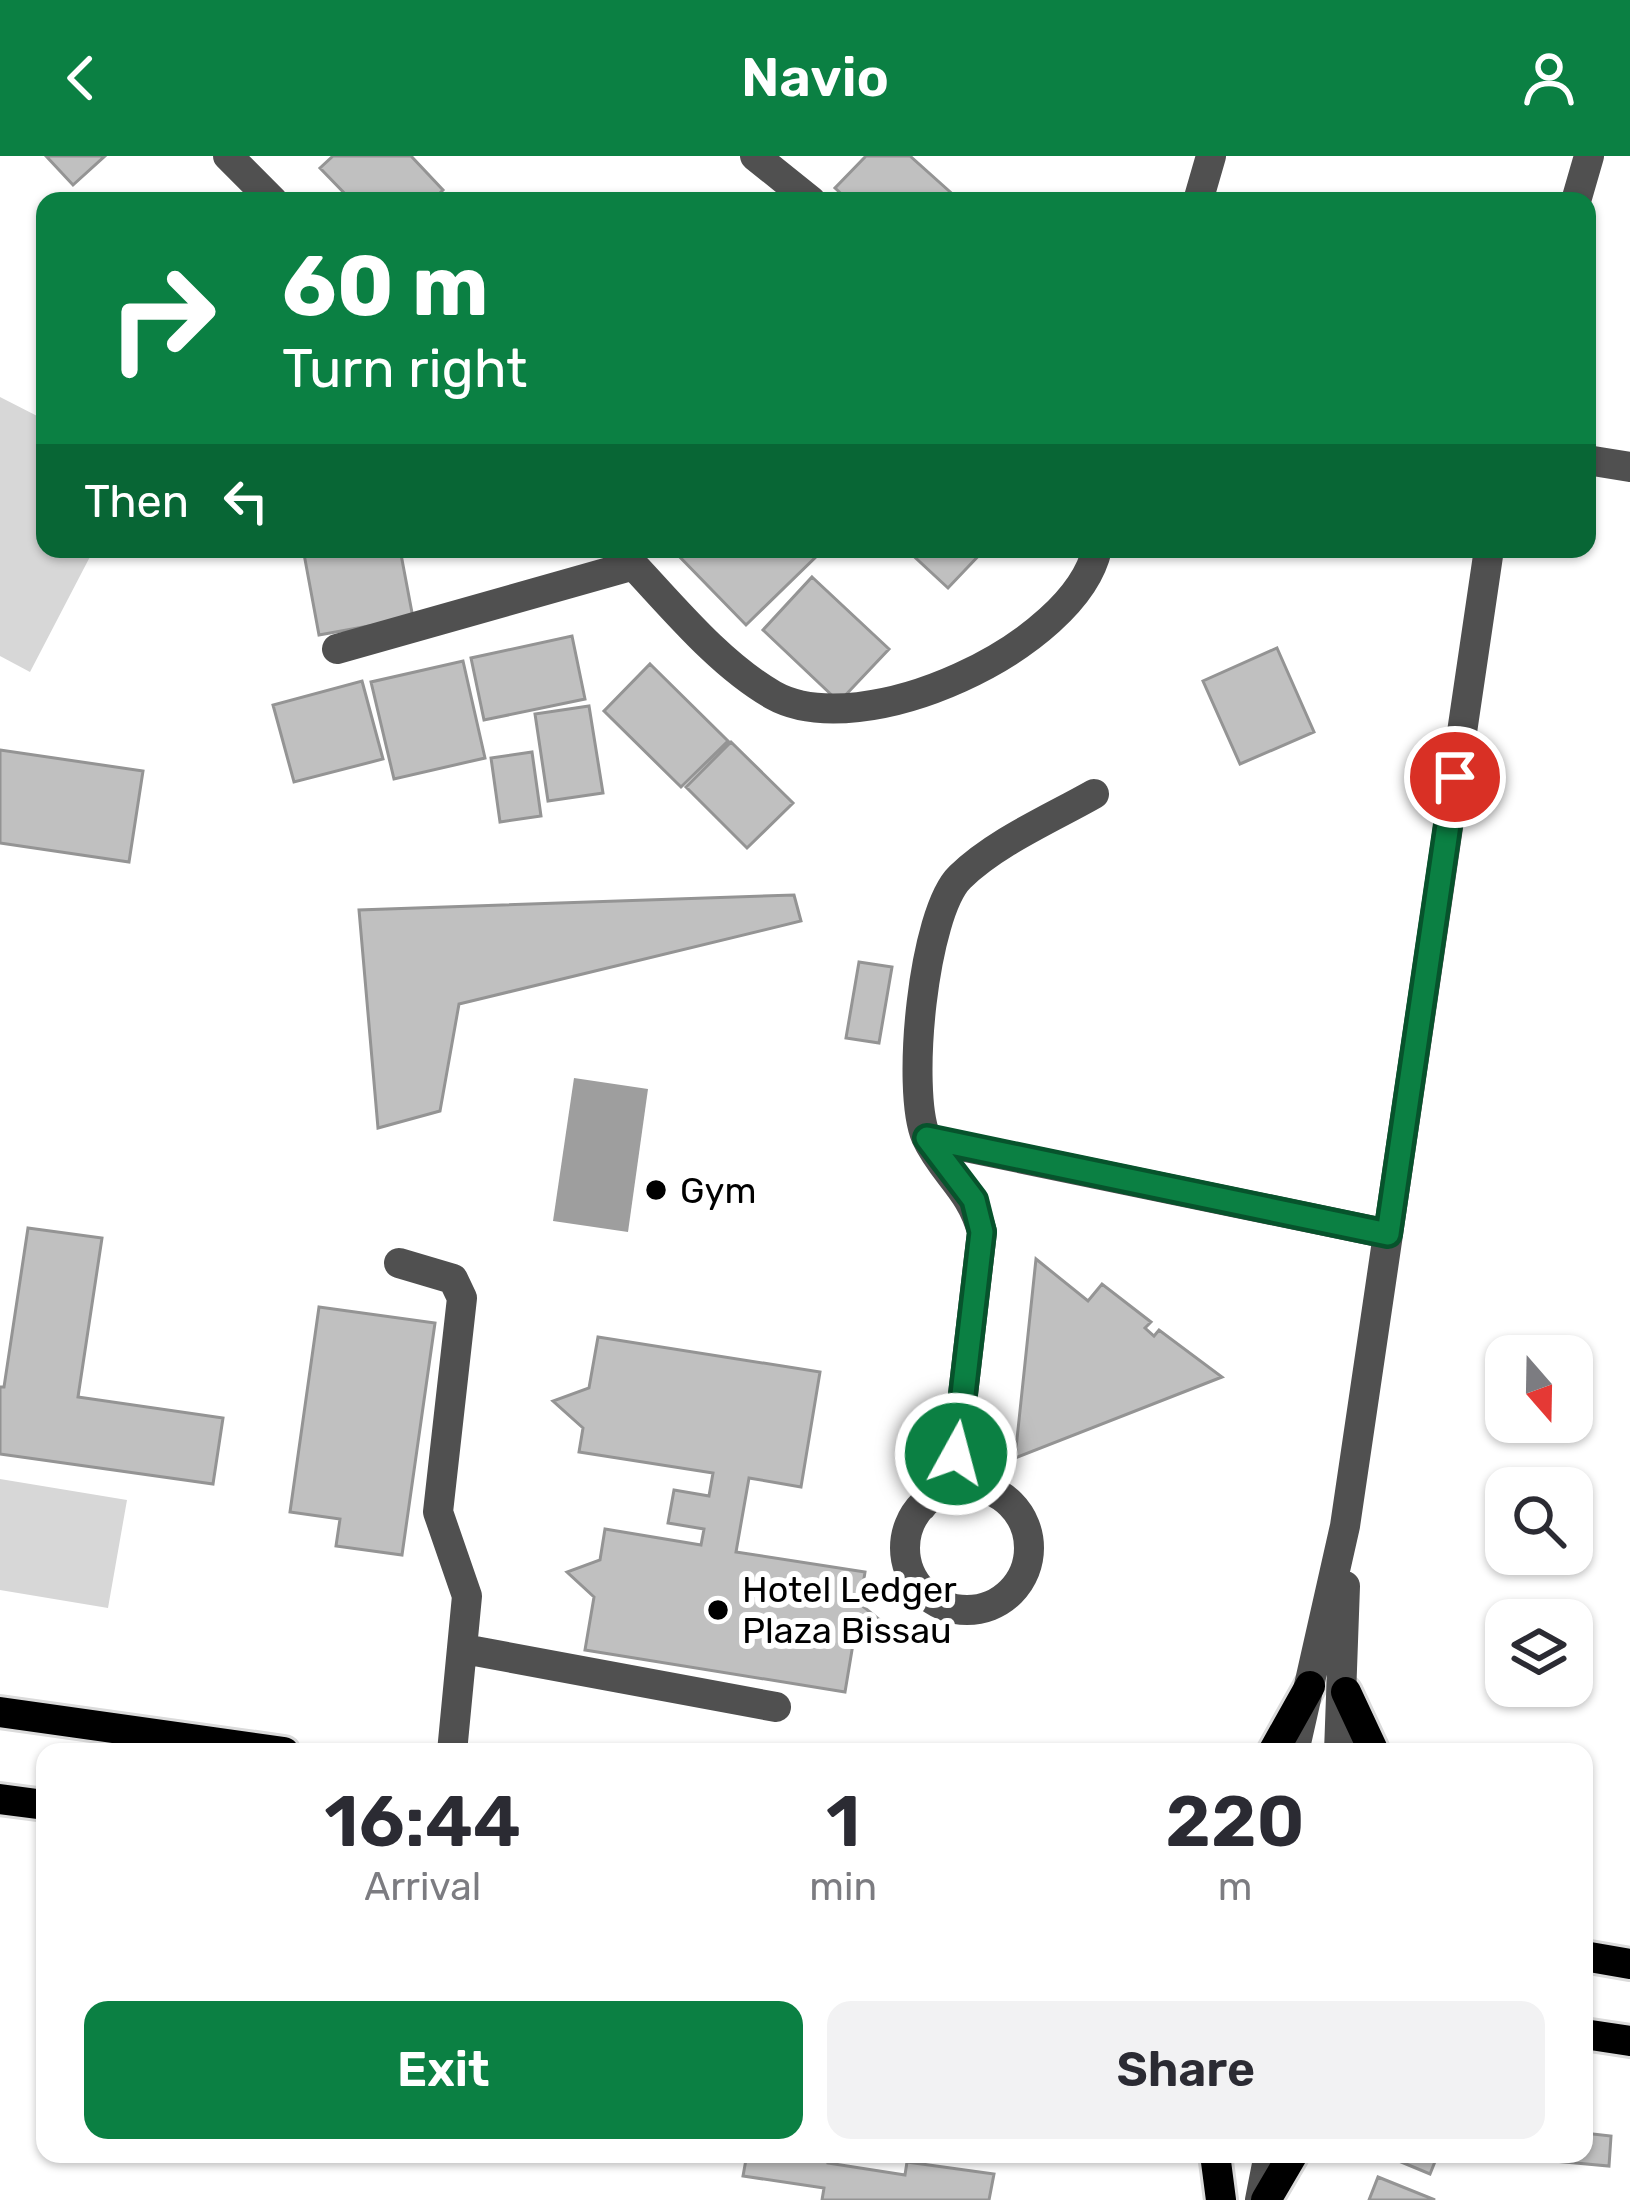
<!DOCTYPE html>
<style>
body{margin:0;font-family:Rubik,sans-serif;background:#f2f2f3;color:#2b2b33;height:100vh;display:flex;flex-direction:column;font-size:45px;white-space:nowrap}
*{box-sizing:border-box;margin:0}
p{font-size:39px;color:#7c7c81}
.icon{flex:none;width:66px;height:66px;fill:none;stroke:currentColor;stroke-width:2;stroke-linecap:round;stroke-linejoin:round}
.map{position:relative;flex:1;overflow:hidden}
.sheet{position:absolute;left:36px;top:1587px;width:1557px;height:420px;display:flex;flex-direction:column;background:#fff;border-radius:24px;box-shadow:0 3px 9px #0004}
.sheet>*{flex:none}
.top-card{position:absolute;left:36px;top:36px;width:1560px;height:366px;border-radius:24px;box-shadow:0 3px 9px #0004;background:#0b8043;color:#fff;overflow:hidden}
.needle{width:78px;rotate:160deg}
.fabs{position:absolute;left:1485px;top:1179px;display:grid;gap:24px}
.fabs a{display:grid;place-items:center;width:108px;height:108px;border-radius:24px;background:#fff;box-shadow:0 3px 9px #0004;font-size:60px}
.pin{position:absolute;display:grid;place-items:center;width:102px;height:102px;color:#fff;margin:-51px;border:6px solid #fff;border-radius:50%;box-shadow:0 3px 12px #0007}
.me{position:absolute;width:132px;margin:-66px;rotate:7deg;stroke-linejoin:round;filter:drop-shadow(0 0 9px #0008)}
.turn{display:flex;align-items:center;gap:42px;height:252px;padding:0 48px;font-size:54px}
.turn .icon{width:156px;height:156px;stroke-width:2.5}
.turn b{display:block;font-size:84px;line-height:102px}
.then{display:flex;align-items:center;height:114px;padding:0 48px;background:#0003;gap:24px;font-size:45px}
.eta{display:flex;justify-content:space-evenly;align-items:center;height:204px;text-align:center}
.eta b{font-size:72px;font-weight:600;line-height:84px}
.button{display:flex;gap:24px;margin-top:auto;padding:24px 48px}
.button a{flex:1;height:138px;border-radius:24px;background:#0b8043;color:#fff;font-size:48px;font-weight:600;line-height:138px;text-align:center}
.button a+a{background:#f2f2f3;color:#2b2b33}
header{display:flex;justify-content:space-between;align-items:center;height:156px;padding:0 48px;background:#0b8043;color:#fff;font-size:54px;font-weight:600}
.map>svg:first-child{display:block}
</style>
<header><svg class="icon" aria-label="back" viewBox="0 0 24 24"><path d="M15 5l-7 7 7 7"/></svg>Navio<svg class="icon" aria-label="person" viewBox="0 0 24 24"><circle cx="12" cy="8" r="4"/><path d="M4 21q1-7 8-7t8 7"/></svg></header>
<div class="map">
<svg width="1630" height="2044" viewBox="0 0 1630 2044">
<rect width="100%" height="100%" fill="#fff"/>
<path fill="#d7d7d7" d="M 0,241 L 45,264 L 45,393 L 94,393 L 30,516 L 0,500 Z
M 0,1323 L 127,1344 L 108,1452 L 0,1434 Z"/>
<path fill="#9e9e9e" d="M 574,922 L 648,933 L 628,1076 L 553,1065 Z"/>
<path fill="#c0c0c0" stroke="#949494" stroke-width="3" d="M 46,0 L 105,0 L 73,29 Z
M 333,0 L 411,0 L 443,34 L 432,45 L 352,45 L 320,12 Z
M 866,0 L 910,0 L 958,43 L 849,45 L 835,32 Z
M 330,393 L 400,393 L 413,462 L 319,479 L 304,398 Z
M 672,393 L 824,393 L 746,469 Z
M 906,393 L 985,393 L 948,432 Z
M 812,421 L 889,493 L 839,546 L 763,474 Z
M 572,480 L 585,543 L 484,564 L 471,502 Z
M 1277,492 L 1314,576 L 1240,608 L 1203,525 Z
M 463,505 L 485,602 L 394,623 L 371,526 Z
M 650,508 L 728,585 L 681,631 L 604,555 Z
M 362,525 L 383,603 L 294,626 L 273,549 Z
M 589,550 L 603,637 L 548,645 L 535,558 Z
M 731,586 L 793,647 L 747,692 L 686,631 Z
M 0,594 L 143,615 L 129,706 L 0,687 Z
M 532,596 L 541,660 L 500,666 L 491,602 Z
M 794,739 L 801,765 L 459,848 L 440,955 L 378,972 L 359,754 Z
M 859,806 L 892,811 L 879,887 L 846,882 Z
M 28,1072 L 102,1082 L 78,1241 L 223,1262 L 213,1328 L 0,1298 L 0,1231 L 4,1231 Z
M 1036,1103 L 1088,1145 L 1102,1128 L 1151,1166 L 1145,1172 L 1154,1180 L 1159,1174 L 1222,1221 L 1015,1302 Z
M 319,1151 L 435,1167 L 402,1399 L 336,1390 L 340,1363 L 290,1356 Z
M 598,1181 L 820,1216 L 801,1331 L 749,1322 L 736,1396 L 865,1416 L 860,1448 L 886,1469 L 854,1482 L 845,1536 L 585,1494 L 594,1441 L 567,1416 L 600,1404 L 605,1373 L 701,1389 L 704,1373 L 668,1367 L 674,1334 L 709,1340 L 713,1317 L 579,1296 L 583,1272 L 553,1245 L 589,1232 Z
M 1584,1977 L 1611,1980 L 1609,2010 L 1531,2003 L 1532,1998 L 1584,1998 Z
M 747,1998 L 829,1998 L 828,2007 L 905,2019 L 907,2006 L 994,2018 L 989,2044 L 822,2044 L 824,2032 L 743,2020 Z
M 1382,1998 L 1438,1998 L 1430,2018 Z
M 1378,2021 L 1435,2044 L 1369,2044 Z"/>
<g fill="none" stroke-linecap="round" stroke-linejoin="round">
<defs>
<path id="major" d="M 1346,1536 L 1374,1596
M 0,1556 L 284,1596
M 1273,1596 L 1310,1530
M 0,1643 L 45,1649
M 1584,1800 L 1630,1808
M 1584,1878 L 1630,1885
M 1215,1998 L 1221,2044
M 1266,2044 L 1293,1998"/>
</defs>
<use href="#major" stroke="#dbdbdb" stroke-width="36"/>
<path stroke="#505050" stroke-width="30" d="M 228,0 L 273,45
M 755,0 L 811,45
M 1198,45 L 1211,0
M 1576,45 L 1589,0
M 1587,304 L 1630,311
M 618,393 C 665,441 714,505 773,539 C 862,589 1075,491 1097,393
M 337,493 L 634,409
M 927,983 L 1388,1078
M 399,1107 L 453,1123 L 462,1142 L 438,1356 L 467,1440 L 452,1596
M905 1392a62 62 0 1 1 124 0a62 62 0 1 1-124 0Z
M 922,1350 L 956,1298 L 982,1076 C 971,1033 943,1018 926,981 C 906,934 923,757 960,721 C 996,686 1050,663 1094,638
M 464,1493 L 776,1551
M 1294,1596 L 1345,1370 L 1489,393
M 1339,1596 L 1345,1430
M 1260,2044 L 1269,1998"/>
<use href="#major" stroke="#000" stroke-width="30"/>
</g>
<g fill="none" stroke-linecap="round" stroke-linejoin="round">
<defs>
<path id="route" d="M 956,1298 L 982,1076 L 974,1044 L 927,982 L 1388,1078 L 1455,621"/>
</defs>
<use href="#route" stroke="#07532c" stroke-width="30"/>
<use href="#route" stroke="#0b8043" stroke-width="21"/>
</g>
<g fill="#000" stroke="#fff" stroke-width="4.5">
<circle cx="656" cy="1034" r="12"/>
<circle cx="718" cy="1454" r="12"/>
</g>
<g text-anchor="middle" stroke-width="12" stroke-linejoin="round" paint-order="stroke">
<g font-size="36" fill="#000" stroke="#fff" text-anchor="start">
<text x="680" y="1047">Gym</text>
<text x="742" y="1446">Hotel Ledger<tspan x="742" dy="41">Plaza Bissau</tspan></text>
</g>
</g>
</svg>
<div class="fabs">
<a><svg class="needle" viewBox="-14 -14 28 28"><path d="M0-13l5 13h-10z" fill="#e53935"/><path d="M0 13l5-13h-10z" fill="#7c7c81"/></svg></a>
<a><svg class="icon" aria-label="search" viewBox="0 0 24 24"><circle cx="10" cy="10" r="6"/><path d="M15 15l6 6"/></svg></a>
<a><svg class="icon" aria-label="layers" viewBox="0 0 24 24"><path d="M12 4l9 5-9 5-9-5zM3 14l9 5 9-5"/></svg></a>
</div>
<div class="pin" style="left:1455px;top:621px;background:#d93025"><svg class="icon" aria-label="arrive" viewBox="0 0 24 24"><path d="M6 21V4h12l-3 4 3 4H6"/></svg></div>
<svg class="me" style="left:956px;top:1298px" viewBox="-20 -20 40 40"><circle r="17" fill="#0b8043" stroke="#fff" stroke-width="3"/><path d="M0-11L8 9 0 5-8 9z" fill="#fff"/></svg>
<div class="top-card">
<div class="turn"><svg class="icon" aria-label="right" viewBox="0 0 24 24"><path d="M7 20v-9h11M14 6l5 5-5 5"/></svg><div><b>60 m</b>Turn right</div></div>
<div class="then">Then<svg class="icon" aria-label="left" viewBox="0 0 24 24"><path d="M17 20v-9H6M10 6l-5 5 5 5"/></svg></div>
</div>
<section class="sheet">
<div class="eta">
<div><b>16:44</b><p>Arrival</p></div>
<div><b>1</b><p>min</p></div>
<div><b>220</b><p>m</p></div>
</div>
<div class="button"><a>Exit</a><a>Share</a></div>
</section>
</div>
